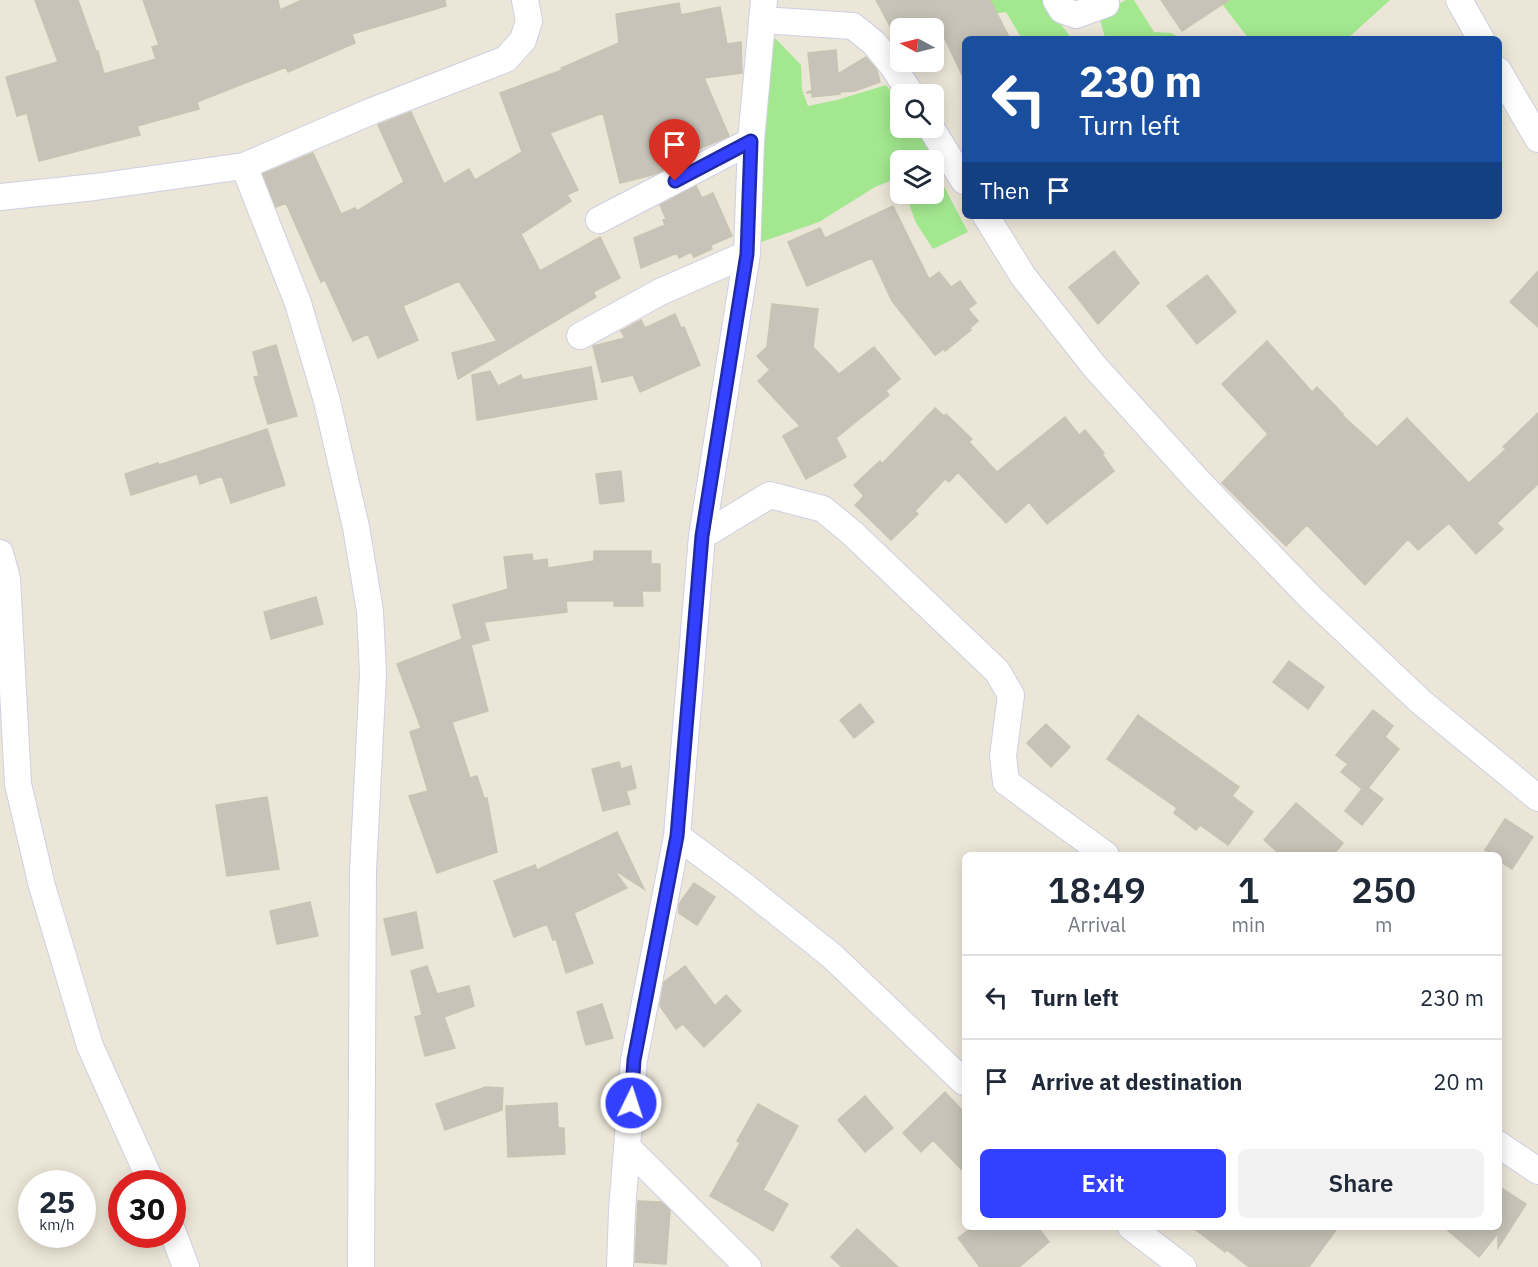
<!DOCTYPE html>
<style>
body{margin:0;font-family:"IBM Plex Sans",sans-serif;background:#f2f2f3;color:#1f2937;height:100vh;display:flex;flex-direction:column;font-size:22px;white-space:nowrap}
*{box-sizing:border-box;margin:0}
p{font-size:20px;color:#747a83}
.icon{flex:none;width:33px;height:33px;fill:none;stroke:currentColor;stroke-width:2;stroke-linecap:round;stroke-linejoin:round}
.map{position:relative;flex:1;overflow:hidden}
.sheet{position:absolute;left:962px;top:852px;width:540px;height:378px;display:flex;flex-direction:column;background:#fff;border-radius:9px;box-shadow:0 3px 15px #0003}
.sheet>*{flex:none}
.top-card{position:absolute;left:962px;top:36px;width:540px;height:183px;border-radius:9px;box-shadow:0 3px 15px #0003;background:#1a4fa0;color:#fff;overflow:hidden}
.needle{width:39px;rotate:277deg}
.fabs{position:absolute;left:890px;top:18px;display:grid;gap:12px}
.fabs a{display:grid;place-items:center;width:54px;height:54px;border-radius:9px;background:#fff;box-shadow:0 3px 15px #0003;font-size:30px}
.speed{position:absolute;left:18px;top:1170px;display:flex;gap:12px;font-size:30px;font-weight:700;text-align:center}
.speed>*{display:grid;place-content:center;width:78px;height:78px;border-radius:50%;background:#fff;box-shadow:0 3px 15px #0003;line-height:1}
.speed small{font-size:15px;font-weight:400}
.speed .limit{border:9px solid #d22;background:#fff;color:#111}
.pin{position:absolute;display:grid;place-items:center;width:51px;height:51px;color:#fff;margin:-62px -26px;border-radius:50% 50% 50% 0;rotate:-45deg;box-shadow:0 0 6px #0007}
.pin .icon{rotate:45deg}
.me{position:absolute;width:66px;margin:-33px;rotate:4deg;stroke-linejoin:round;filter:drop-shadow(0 0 4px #0008)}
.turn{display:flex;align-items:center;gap:21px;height:126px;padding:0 18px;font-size:27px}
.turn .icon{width:78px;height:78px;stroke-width:2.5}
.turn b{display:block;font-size:42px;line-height:51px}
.then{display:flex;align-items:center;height:57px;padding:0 18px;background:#0003;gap:12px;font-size:22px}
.eta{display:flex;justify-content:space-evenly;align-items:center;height:102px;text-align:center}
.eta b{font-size:36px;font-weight:600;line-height:42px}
.action{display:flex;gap:12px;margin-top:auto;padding:12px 18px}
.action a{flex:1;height:69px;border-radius:9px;background:#3340ff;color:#fff;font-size:24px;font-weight:600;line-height:69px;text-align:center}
.action a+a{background:#f2f2f3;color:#1f2937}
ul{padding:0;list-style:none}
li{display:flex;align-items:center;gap:18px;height:84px;padding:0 18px;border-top:2px solid #e0e1e3}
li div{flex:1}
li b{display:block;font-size:22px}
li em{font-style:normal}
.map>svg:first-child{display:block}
</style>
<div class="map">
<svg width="1538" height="1267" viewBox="0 0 1538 1267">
<rect width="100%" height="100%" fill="#ece6d8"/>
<path fill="#a3e88f" d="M 984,0 L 1047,0 L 1056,18 L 1072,39 L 1022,39 L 1006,12 L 993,14 Z
M 1126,0 L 1134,0 L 1154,32 L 1171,33 L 1183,39 L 1084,39 L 1105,37 L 1098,14 Z
M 1219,0 L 1390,0 L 1347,39 L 1249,39 Z
M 775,38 L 801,65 L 802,90 L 808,106 L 837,100 L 886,85 L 900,103 L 900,128 L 919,128 L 933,160 L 900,160 L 900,177 L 875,187 L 819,222 L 753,245 L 766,85 Z
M 933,161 L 941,181 L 968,232 L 933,249 L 916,223 L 909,204 L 916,194 L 933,194 Z"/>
<path fill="#c7c3b8" stroke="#c8c3b2" stroke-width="1.5" d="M 35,0 L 78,0 L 96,51 L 98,51 L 104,74 L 156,59 L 152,47 L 159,45 L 143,0 L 278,0 L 280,10 L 302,0 L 445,0 L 446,6 L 352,34 L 355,43 L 288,72 L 286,67 L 197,102 L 199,109 L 137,126 L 140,135 L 39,161 L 27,113 L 17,116 L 6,77 L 58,62 Z
M 876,0 L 990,0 L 1010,39 L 964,39 L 964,79 L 944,37 L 933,43 L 933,28 L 891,28 Z
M 1161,0 L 1229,0 L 1182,31 Z
M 679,3 L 681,15 L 720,7 L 727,44 L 741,42 L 742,73 L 704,78 L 729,136 L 683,156 L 684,159 L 656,174 L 620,183 L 603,113 L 550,133 L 578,190 L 567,195 L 571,201 L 521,234 L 540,271 L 600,237 L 620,278 L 593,292 L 596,297 L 458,379 L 452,353 L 497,341 L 459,281 L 403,306 L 418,340 L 378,358 L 368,334 L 353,341 L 325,280 L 321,282 L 286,203 L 276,207 L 263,174 L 313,153 L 341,214 L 355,208 L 357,211 L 404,182 L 378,125 L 411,112 L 444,184 L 469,169 L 475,180 L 522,152 L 500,93 L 562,70 L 561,68 L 619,43 L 616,14 Z
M 836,50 L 838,74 L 866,57 L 877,70 L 880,82 L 855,91 L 840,92 L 840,94 L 812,97 L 812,93 L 806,93 L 812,90 L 808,53 Z
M 696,186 L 702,198 L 713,193 L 732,236 L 711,245 L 712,249 L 694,257 L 691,252 L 679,258 L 677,253 L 641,268 L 634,238 L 665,225 L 663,220 L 666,219 L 660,205 Z
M 893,206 L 929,279 L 939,272 L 951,287 L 960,281 L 976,303 L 968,309 L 978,321 L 969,329 L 971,330 L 945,351 L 944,349 L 935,355 L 892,301 L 872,258 L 807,286 L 788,242 L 820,228 L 825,238 Z
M 1114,251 L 1139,283 L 1098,324 L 1069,287 Z
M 1538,271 L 1538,327 L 1510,302 Z
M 1207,275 L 1236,312 L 1197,344 L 1167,306 Z
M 772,304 L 818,309 L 813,347 L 839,374 L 874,347 L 900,379 L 886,391 L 889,395 L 836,438 L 846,457 L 806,479 L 783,436 L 800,426 L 758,381 L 770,370 L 757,356 L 767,347 Z
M 675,314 L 681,328 L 684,327 L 700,365 L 640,392 L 633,375 L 602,382 L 593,346 L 625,338 L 621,331 L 641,320 L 645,328 Z
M 1267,341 L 1312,392 L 1317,387 L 1343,414 L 1342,415 L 1377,447 L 1407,418 L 1469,483 L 1506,449 L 1503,447 L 1538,413 L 1538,484 L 1497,523 L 1503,529 L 1476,554 L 1449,523 L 1418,550 L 1408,539 L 1365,585 L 1307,525 L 1286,546 L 1222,483 L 1268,434 L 1222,384 Z
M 276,345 L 297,416 L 268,424 L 254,377 L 259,376 L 253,352 Z
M 591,367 L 597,399 L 477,420 L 472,375 L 490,371 L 498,386 L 521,375 L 523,380 Z
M 935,408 L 944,416 L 946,414 L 972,439 L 969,442 L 997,472 L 1065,417 L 1079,435 L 1085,430 L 1104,453 L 1102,454 L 1114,471 L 1047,524 L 1029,502 L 1006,523 L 958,472 L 949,482 L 945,479 L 915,511 L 918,514 L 891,540 L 855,505 L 864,496 L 854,485 L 880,461 L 882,464 Z
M 267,429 L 285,485 L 231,503 L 222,476 L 200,484 L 197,474 L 131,495 L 125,474 L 158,463 L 159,465 Z
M 621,471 L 624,501 L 600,504 L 596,474 Z
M 594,551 L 651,551 L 651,564 L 660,564 L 660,591 L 642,591 L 643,606 L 614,606 L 614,601 L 566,601 L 567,612 L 484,622 L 489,640 L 471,645 L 488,711 L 452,722 L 470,778 L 477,776 L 484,798 L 487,798 L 497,852 L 437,873 L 409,796 L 428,791 L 410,732 L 421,728 L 397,664 L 462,639 L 453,605 L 508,589 L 504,557 L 532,554 L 533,561 L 547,559 L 548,568 L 594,561 Z
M 316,597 L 323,624 L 271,639 L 264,612 Z
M 1289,661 L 1324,687 L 1308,709 L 1273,682 Z
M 860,704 L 874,722 L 854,738 L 840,720 Z
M 1373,710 L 1393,726 L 1385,737 L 1399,749 L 1368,788 L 1383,799 L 1362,825 L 1345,811 L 1362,789 L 1341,772 L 1348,764 L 1336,755 Z
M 1138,715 L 1239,787 L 1232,796 L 1253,812 L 1228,845 L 1200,825 L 1196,830 L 1174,813 L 1177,808 L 1107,759 Z
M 1046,724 L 1070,747 L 1051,767 L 1027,743 Z
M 619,762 L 621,769 L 631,766 L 636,788 L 626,791 L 630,804 L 603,811 L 592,769 Z
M 267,797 L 279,869 L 227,876 L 216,805 Z
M 1296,803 L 1343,843 L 1333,855 L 1281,855 L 1264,840 Z
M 1505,819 L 1533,837 L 1512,869 L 1498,860 L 1498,855 L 1492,855 L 1485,850 Z
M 617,832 L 644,889 L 613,869 L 627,888 L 574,913 L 593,963 L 566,973 L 556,939 L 553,940 L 547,924 L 514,937 L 494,881 L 535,865 L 537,870 Z
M 694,883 L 715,897 L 697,925 L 679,913 L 679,904 Z
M 310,902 L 318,936 L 277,944 L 270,911 Z
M 416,912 L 423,948 L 392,955 L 384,919 Z
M 427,966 L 437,994 L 469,986 L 474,1006 L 444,1017 L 455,1048 L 425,1056 L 415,1017 L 422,1015 L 411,971 Z
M 685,966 L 715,1006 L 726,995 L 741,1011 L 704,1047 L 683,1024 L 676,1029 L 660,1006 L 664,982 Z
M 602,1004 L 613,1038 L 586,1045 L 577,1012 Z
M 486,1087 L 503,1088 L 502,1110 L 445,1130 L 436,1104 Z
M 945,1092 L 964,1112 L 964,1172 L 933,1140 L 921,1152 L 903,1133 Z
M 865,1096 L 893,1128 L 865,1152 L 838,1120 Z
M 557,1103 L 558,1128 L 564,1128 L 565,1154 L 508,1157 L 506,1106 Z
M 758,1104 L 798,1126 L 763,1190 L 788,1204 L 773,1231 L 710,1196 L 740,1143 L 737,1141 Z
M 1498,1186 L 1526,1204 L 1498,1248 L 1498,1233 L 1479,1257 L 1444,1227 L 1498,1227 Z
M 638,1201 L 661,1202 L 670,1210 L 666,1264 L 635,1262 Z
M 973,1227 L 1038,1227 L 1049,1242 L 1019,1267 L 980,1267 L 958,1238 Z
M 1192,1227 L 1338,1227 L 1309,1267 L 1249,1267 L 1227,1250 L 1225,1252 Z
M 857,1229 L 898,1267 L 842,1267 L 831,1257 Z"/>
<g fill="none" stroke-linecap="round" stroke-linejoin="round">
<defs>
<path id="street" d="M 1056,0 L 1062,10 L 1076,15 L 1106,4
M 1459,0 L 1481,39
M 762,20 L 853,26 L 874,43 L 892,65 L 911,94
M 1498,70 L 1538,139
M 931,128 L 964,181
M 244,166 L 298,303 L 327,401 L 356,527 L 370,611 L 373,674 L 363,871 L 361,1267
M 0,197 L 95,187 L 244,166 L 372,111 L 506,59 L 523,40 L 529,21 L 525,0
M 986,216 L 1023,276 L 1095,367 L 1198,481 L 1313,600 L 1421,702 L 1538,798
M 599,220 L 751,141
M 580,336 L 660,292 L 747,254
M 702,536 L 770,495 L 823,509 L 852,533 L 997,671 L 1011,695 L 1003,756 L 1006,782 L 1106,855
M 0,553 L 7,579 L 18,784 L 42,886 L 90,1046 L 152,1184
M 677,836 L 743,885 L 832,956 L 964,1082
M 1498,1144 L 1538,1171
M 627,1147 L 748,1267
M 1131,1227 L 1183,1267
M 172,1230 L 186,1267
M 620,1267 L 622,1210 L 634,1060 L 677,836 L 702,536 L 747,254 L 751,141 L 764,0"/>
</defs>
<use href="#street" stroke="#cecfe3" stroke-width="28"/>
<use href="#street" stroke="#fff" stroke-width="26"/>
</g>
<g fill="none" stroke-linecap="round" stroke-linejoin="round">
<defs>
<path id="route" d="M 631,1103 L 634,1060 L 677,836 L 702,536 L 747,254 L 751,141 L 675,181"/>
</defs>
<use href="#route" stroke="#212aa6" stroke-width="15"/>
<use href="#route" stroke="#3340ff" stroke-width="10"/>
</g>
</svg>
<div class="fabs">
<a><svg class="needle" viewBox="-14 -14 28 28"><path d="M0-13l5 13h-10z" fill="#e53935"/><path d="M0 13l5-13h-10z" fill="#747a83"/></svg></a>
<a><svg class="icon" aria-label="search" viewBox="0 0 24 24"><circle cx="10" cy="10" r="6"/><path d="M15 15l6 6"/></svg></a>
<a><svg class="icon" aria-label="layers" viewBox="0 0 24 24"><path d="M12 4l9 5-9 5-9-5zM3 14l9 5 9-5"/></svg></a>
</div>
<div class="speed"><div>25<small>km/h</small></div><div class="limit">30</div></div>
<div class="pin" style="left:675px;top:181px;background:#d93025"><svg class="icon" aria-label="arrive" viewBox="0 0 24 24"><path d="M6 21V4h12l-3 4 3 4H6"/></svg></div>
<svg class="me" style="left:631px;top:1103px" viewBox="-20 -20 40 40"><circle r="17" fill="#3340ff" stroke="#fff" stroke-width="3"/><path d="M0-11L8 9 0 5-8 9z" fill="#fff"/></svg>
<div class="top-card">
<div class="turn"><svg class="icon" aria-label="left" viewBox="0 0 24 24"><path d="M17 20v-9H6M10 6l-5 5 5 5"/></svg><div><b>230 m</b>Turn left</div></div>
<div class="then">Then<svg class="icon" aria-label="arrive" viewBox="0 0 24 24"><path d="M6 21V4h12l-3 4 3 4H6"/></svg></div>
</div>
<section class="sheet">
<div class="eta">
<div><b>18:49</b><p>Arrival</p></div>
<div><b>1</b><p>min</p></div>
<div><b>250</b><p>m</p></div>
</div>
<ul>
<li><svg class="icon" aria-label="left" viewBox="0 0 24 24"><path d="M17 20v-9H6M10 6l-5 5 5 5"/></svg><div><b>Turn left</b></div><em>230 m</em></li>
<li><svg class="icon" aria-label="arrive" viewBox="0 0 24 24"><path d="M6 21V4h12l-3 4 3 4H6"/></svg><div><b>Arrive at destination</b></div><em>20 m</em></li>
</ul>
<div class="action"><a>Exit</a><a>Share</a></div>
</section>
</div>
